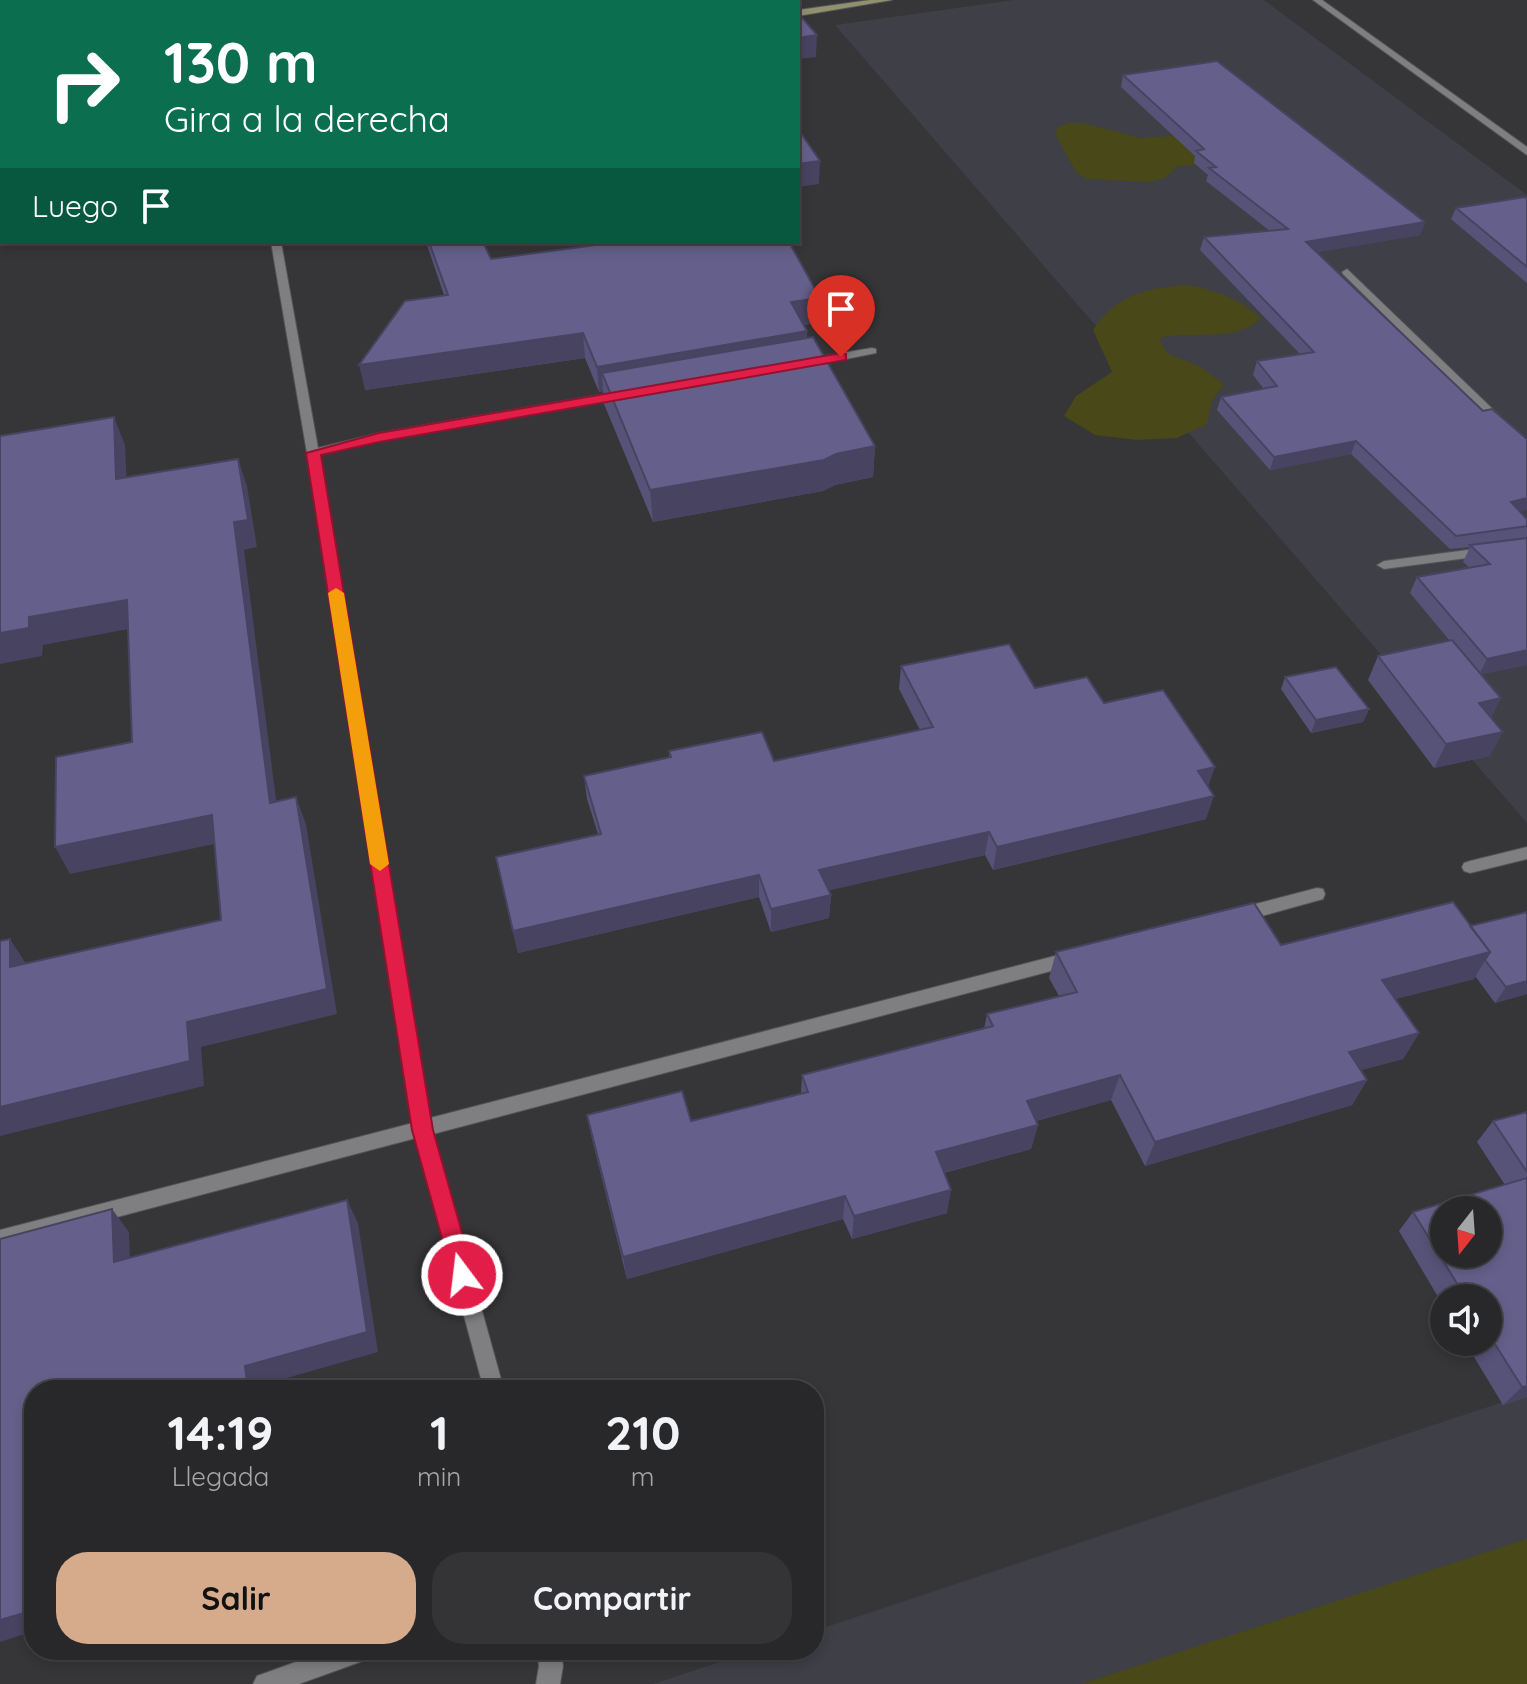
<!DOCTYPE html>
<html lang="es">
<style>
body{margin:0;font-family:Quicksand,sans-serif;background:#343436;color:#f1f3f6;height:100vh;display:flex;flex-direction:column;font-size:30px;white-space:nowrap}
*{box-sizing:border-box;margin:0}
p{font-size:26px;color:#a5a6a8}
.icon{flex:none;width:44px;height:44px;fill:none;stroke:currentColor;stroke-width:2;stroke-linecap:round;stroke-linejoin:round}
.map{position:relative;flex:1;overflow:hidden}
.sheet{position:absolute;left:24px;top:1380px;width:800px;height:280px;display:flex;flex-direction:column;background:#28282a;border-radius:32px;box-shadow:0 4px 12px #0003,0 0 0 2px #444447}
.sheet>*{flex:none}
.top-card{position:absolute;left:0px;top:0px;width:800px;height:244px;box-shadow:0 4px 12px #0003,0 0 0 2px #444447;background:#0b6e4f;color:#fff;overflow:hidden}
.needle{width:52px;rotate:197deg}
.tools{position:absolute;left:1430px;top:1196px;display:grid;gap:16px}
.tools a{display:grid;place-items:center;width:72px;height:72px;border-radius:50%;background:#28282a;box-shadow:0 4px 12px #0003,0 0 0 2px #444447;font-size:40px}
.pin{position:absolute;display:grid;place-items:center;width:68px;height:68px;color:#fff;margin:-82px -34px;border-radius:50% 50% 50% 0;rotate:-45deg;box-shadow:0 0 8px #0007}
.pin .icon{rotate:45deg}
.me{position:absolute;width:88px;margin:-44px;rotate:345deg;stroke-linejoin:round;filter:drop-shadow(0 0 6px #0008)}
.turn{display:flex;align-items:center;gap:28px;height:168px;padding:0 32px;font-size:36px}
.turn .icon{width:104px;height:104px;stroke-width:2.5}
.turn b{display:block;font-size:56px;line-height:68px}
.then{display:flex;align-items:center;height:76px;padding:0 32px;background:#0003;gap:16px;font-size:30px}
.eta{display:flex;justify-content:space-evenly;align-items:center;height:136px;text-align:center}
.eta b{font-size:48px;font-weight:700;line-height:56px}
.action{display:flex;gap:16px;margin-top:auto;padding:16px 32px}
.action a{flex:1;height:92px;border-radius:32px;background:#d6ab8b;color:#111;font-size:32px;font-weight:700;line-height:92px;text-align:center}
.action a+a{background:#343436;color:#f1f3f6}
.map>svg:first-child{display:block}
</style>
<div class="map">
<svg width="1527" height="1684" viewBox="0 0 1527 1684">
<rect width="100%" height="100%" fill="#363538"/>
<path fill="#3f3f47" d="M 1014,0 L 1264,0 L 1527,195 L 1527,823 L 835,25 Z
M 1527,1394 L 1527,1684 L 653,1684 L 756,1650 L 814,1650 L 814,1631 Z"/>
<path fill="#484818" d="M 1069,123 L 1084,123 L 1140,138 L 1184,135 L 1211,164 L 1178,166 L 1165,178 L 1151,182 L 1086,179 L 1076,172 L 1055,134 L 1058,127 Z
M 1187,285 C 1213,289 1243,300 1261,319 C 1235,343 1192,330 1159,338 L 1167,353 L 1199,366 L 1224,384 L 1211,403 L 1207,424 L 1177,438 L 1137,440 L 1095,435 L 1064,416 L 1076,396 L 1112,372 L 1093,330 C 1114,296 1148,287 1187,285 Z
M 1527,1539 L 1527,1684 L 1081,1684 Z"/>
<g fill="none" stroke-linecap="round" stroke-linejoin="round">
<defs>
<path id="lane" d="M 1347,269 L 1527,442 L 1527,453 L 1523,452 L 1343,274 L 1342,272 Z
M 1527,847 L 1527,859 L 1470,873 L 1464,871 L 1462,867 L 1464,863 L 1470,861 Z
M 329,1650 L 375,1650 L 371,1658 L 299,1684 L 253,1684 L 257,1676 Z"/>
<path id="street" d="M 233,0 L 241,0 L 242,2 L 234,2 Z
M 1313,0 L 1322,0 L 1527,147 L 1527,155 Z
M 271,242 L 281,242 L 318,448 L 379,433 L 622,391 L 628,395 L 622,399 L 379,441 L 320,455 L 430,1118 L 1074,951 L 1080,953 L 1083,958 L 1080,963 L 1074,965 L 433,1134 L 504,1390 L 484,1390 L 416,1138 L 0,1248 L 0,1230 L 413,1123 L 307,453 Z
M 872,348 L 876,349 L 876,353 L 806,367 L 800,363 L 806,359 Z
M 1527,542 L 1527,550 L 1384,569 L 1377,565 L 1384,561 Z
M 1317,888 L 1323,889 L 1325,894 L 1323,899 L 1240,922 L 1234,920 L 1232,915 L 1234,910 L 1240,908 Z
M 537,1650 L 561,1650 L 563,1666 L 560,1684 L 536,1684 L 539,1666 Z"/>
<path id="secondary" d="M 686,0 L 709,0 L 685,2 Z
M 870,0 L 892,0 L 798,16 L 798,10 Z
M 0,87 L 2,87 L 2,93 L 0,93 Z"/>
</defs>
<use href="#lane" stroke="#545457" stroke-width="2"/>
<use href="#street" stroke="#545457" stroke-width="2"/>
<use href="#secondary" stroke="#545457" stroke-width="2"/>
<use href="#lane" fill="#7f7f82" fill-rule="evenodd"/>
<use href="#street" fill="#7f7f82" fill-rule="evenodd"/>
<use href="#secondary" fill="#91916e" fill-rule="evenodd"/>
</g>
<path fill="#575378" d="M 698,0 L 787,0 L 789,2 L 699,2 Z
M 1123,75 L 1425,222 L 1420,235 L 1317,252 L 1527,519 L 1527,665 L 1480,674 L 1501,698 L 1491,717 L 1490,756 L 1434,768 L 1368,680 L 1378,656 L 1450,641 L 1410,593 L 1417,577 L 1469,567 L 1463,562 L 1470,547 L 1450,549 L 1351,454 L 1270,470 L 1217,410 L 1221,397 L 1264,389 L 1253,375 L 1257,361 L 1300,354 L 1200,250 L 1204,237 L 1270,231 L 1206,181 L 1208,175 L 1194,163 L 1195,156 L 1121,87 Z
M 1527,198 L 1527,283 L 1451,219 L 1456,208 Z
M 426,242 L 483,242 L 491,259 L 820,298 L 819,323 L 803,325 L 807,331 L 807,338 L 875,446 L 873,477 L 835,485 L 823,491 L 653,522 L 604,404 L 603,391 L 599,392 L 585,358 L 365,390 L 444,295 Z
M 901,666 L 1035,688 L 1104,703 L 1208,787 L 1206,819 L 993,870 L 985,855 L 828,890 L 831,895 L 829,918 L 771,932 L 759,897 L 518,953 L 496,857 L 598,834 L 587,799 L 584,776 L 669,757 L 669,751 L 774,761 L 920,730 L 899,689 Z
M 1285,677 L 1369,709 L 1363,722 L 1311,733 L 1281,689 Z
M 1527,912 L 1527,994 L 1495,1003 L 1475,976 L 1474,979 L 1395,999 L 1419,1033 L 1403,1059 L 1361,1070 L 1367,1080 L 1352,1105 L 1145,1166 L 1111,1100 L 1036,1121 L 1038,1125 L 1031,1149 L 944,1173 L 947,1213 L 852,1239 L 843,1219 L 627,1279 L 592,1139 L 587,1115 L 691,1121 L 801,1093 L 802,1075 L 984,1029 L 987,1014 L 1059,996 L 1049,978 L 1056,952 L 1281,945 L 1470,926 Z
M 1527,1112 L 1527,1397 L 1503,1405 L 1465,1342 L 1488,1342 L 1488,1298 L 1444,1298 L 1444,1307 L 1399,1231 L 1413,1212 L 1505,1185 L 1477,1142 L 1493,1121 Z"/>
<path fill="#474361" d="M 817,35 L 816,57 L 798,59 L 798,38 Z
M 820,161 L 819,184 L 798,187 L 798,164 Z
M 0,178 L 2,178 L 2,200 L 0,200 Z
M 1425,222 L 1420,235 L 1302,255 L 1306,242 Z
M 820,298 L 819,323 L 790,327 L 791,302 Z
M 807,331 L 806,356 L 602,373 L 603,391 L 599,392 L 597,367 Z
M 583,333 L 585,358 L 365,390 L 359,365 Z
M 114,417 L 125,445 L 128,507 L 116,479 Z
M 1356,441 L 1351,454 L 1270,470 L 1274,457 Z
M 875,446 L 873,477 L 835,485 L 823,491 L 653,522 L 650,490 Z
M 238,459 L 247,486 L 257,547 L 244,550 L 280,830 L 270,803 L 234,522 Z
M 1527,498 L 1527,510 L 1505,516 L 1511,502 Z
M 127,600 L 139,627 L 43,645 L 42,656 L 0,664 L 0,633 L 29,617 Z
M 1527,650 L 1527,665 L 1479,675 L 1487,659 Z
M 1501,698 L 1488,722 L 1479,703 Z
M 1369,709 L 1363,722 L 1311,733 L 1316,720 Z
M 1503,732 L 1490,756 L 1434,768 L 1446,744 Z
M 1215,767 L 1207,790 L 1198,771 Z
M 1214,796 L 1206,819 L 993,870 L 997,847 Z
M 296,797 L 306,824 L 337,1014 L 201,1047 L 204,1086 L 0,1136 L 0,1107 L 187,1022 Z
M 212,815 L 224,842 L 70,874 L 55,847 Z
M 989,832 L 985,855 L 818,893 L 819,870 Z
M 759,875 L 759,897 L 518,953 L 513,931 Z
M 831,895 L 829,918 L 771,932 L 771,909 Z
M 10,939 L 27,965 L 10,967 Z
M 1490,952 L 1474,979 L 1368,1006 L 1382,980 Z
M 1527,981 L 1527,994 L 1495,1003 L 1506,987 Z
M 1419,1033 L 1403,1059 L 1335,1077 L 1349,1052 Z
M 1120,1075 L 1111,1100 L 1020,1125 L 1027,1101 Z
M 1367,1080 L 1352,1105 L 1145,1166 L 1155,1142 Z
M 1038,1125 L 1031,1149 L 931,1176 L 936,1152 Z
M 951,1190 L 947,1213 L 852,1239 L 854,1216 Z
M 845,1196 L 843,1219 L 627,1279 L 623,1257 Z
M 347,1200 L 358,1223 L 378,1352 L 259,1386 L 260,1390 L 248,1390 L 245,1366 Z
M 112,1209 L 129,1232 L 131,1284 L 114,1262 Z
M 1527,1386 L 1527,1397 L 1503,1405 L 1522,1387 Z
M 34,1610 L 34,1631 L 0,1642 L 0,1620 Z"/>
<path fill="#65608b" stroke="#474361" stroke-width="2" fill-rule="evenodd" d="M 344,0 L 560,0 L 561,2 L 344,2 Z
M 711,0 L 787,0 L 789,2 L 713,2 Z
M 798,13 L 817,35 L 798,38 Z
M 1217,61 L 1425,222 L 1306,242 L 1483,411 L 1492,409 L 1527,439 L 1527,498 L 1511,502 L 1527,519 L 1527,526 L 1456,536 L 1356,441 L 1274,457 L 1221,397 L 1277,386 L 1257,361 L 1314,352 L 1204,237 L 1288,229 L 1209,168 L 1216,167 L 1196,151 L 1204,149 L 1123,75 Z
M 0,119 L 2,119 L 2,178 L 0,178 Z
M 798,129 L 820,161 L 798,164 Z
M 1525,197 L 1527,198 L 1527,267 L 1456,208 Z
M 429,242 L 483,242 L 491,259 L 618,242 L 789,242 L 820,298 L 791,302 L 807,331 L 597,367 L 583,333 L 359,365 L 405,301 L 448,295 Z
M 813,337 L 875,446 L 836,454 L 824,460 L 650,490 L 602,373 Z
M 114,417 L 116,479 L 238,459 L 248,520 L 234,522 L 270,803 L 296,797 L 327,989 L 187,1022 L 190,1061 L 0,1107 L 0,941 L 10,939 L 10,967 L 221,920 L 212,815 L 55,847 L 56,757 L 132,742 L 127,600 L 29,617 L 29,628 L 0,633 L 0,436 Z
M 1527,538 L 1527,650 L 1487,659 L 1417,577 L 1490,564 L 1470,545 Z
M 1452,640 L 1501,698 L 1479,703 L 1503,732 L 1446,744 L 1378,656 Z
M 1009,644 L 1035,688 L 1087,677 L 1104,703 L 1163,690 L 1215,767 L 1198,771 L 1214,796 L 997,847 L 989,832 L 819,870 L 831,895 L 771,909 L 759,875 L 513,931 L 496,857 L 601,834 L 584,776 L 671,757 L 669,751 L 762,732 L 774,761 L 933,727 L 901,666 Z
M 1336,667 L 1369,709 L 1316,720 L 1285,677 Z
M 1453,902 L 1490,952 L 1382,980 L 1419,1033 L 1349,1052 L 1367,1080 L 1155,1142 L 1120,1075 L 1027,1101 L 1038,1125 L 936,1152 L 951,1190 L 854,1216 L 845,1196 L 623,1257 L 587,1115 L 682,1091 L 691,1121 L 808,1092 L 802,1075 L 993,1026 L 987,1014 L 1077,992 L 1056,952 L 1254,903 L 1281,945 Z
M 1527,912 L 1527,981 L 1506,987 L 1485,960 L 1490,952 L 1470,926 Z
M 1527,1112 L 1527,1172 L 1493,1121 Z
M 1527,1178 L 1527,1386 L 1522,1387 L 1488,1333 L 1488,1298 L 1466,1298 L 1413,1212 ZM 1444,1210 L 1488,1210 L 1488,1254 L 1444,1254 Z
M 347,1200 L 367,1332 L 245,1366 L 248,1390 L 34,1390 L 34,1610 L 0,1620 L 0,1239 L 112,1209 L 114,1262 Z"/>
<path fill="#e11d48" stroke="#92132f" stroke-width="2" d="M 841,353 L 846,354 L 846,360 L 379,442 L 321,455 L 433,1130 L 474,1275 L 470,1282 L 462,1285 L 454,1282 L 412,1130 L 306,453 L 379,433 Z"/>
<path fill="#f59e0b" d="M 336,588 L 344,593 L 389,864 L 380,871 L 370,864 L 328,593 Z"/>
</svg>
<div class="tools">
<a><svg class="needle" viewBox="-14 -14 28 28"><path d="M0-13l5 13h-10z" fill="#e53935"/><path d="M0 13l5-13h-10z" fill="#a5a6a8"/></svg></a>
<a><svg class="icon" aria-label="sound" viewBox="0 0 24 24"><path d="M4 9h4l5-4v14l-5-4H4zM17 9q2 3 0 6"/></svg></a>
</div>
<div class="pin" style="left:841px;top:357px;background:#d93025"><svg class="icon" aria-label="arrive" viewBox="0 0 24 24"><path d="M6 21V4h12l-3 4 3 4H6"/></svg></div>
<svg class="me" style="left:462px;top:1275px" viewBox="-20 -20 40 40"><circle r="17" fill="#e11d48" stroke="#fff" stroke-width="3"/><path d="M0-11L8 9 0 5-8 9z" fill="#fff"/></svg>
<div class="top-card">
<div class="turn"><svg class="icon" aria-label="right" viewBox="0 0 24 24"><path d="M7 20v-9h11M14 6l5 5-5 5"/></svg><div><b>130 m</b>Gira a la derecha</div></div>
<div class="then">Luego<svg class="icon" aria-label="arrive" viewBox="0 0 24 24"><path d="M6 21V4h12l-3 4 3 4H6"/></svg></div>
</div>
<section class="sheet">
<div class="eta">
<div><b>14:19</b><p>Llegada</p></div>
<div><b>1</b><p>min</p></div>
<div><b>210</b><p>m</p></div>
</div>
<div class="action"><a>Salir</a><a>Compartir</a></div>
</section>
</div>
